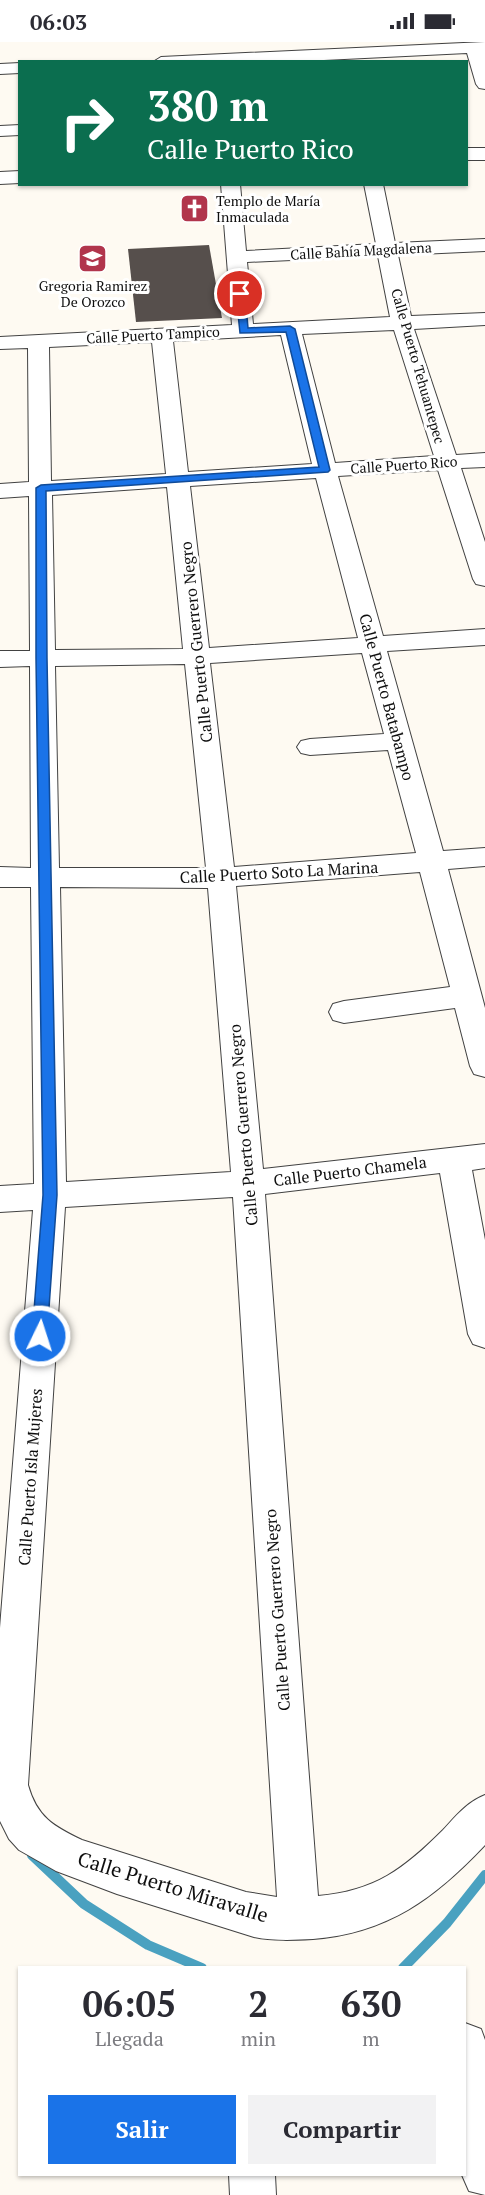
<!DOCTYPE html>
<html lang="es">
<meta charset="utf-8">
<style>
body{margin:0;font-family:"PT Serif",serif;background:#f2f2f3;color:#2b2b33;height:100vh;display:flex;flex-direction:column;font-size:22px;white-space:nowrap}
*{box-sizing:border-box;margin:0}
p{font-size:20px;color:#7c7c81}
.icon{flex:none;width:33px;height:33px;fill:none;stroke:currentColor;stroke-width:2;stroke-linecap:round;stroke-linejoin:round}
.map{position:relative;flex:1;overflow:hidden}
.details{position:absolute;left:18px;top:1924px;width:448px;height:210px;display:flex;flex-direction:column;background:#fff;border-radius:0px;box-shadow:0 2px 4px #0004}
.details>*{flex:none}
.hud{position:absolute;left:18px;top:18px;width:450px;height:126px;border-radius:0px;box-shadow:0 2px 4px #0004;background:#0b6e4f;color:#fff;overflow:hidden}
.pin{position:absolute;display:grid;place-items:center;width:51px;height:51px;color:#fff;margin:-26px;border:3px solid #fff;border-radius:50%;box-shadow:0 2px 6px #0007}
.me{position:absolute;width:66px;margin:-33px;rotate:4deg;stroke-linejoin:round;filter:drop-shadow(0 0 4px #0008)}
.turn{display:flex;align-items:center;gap:21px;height:126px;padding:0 30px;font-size:27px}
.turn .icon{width:78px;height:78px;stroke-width:2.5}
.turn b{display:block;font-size:42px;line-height:51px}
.eta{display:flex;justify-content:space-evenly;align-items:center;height:102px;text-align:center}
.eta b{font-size:36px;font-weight:700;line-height:42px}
.cta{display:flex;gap:12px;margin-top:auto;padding:12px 30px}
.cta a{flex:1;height:69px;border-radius:0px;background:#1a73e8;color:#fff;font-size:24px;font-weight:700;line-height:69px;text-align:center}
.cta a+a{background:#f2f2f3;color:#2b2b33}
.status{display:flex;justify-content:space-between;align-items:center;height:42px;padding:0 30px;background:#fff;direction:ltr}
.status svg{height:16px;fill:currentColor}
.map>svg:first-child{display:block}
</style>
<div class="status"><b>06:03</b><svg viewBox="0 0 49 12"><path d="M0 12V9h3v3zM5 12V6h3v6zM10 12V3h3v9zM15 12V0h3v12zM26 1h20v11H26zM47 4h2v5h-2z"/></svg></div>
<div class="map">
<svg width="485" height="2153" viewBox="0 0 485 2153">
<rect width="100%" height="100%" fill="#fefaf2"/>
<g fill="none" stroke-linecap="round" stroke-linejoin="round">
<path stroke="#4aa1c0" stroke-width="10" d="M 32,1813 L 84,1862 L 148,1903 L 202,1926
M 403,1926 L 447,1881 L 485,1833"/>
</g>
<path fill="#564f4c" d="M 209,203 L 222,276 L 136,280 L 128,207 Z"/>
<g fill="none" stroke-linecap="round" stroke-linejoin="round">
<defs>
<path id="minor" d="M 485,0 L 485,47 L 479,46 L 476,42 L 467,11 L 283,20 L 153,20 L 161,15 Z
M 20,21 L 20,31 L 0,32 L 0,22 Z
M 20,83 L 20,93 L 0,94 L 0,84 Z
M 466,106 L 485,106 L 485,118 L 466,118 Z
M 20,129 L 20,141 L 0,142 L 0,130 Z
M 221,142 L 240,142 L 246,209 L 376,202 L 364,142 L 383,142 L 395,201 L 485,197 L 485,209 L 398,213 L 411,274 L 485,271 L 485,283 L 414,287 L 456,413 L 485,411 L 485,425 L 461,426 L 485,500 L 485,544 L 476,542 L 473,537 L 438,428 L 338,434 L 383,594 L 485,587 L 485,603 L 387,609 L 443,809 L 485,806 L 485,824 L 448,827 L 485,966 L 485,1035 L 474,1032 L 470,1024 L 455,966 L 344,981 L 333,978 L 329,970 L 333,962 L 344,959 L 450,945 L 420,830 L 236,844 L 263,1127 L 485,1102 L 485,1126 L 472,1128 L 485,1198 L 485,1306 L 473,1302 L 468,1292 L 440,1131 L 265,1152 L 318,1854 C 375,1849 404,1827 443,1788 C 456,1774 467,1760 485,1753 L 485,1803 C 435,1856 388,1891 313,1897 C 294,1898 273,1899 254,1895 L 117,1852 L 56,1829 L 19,1808 L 9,1797 L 0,1779 L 0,1586 L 33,1168 L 0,1170 L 0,1144 L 34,1142 L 31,845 L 0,845 L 0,825 L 31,826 L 30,624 L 0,625 L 0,609 L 30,609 L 29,454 L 0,456 L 0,442 L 29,440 L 28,306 L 0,307 L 0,295 L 232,283 ZM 378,214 L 390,275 L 253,282 L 247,220 ZM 394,288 L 434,414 L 335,421 L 302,292 ZM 281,293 L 312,422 L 188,430 L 173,299 ZM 152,300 L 166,432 L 51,439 L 49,305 ZM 316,436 L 358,596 L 209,606 L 190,444 ZM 167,445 L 183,607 L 55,608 L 52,453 ZM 362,611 L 384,692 L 310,697 L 301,699 L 297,705 L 301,711 L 310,713 L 388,708 L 416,811 L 234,825 L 210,621 ZM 185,622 L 206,826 L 59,826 L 55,624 ZM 60,845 L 208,846 L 231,1130 L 66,1140 ZM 233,1155 L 277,1855 L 246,1850 L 82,1798 C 53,1784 37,1775 28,1743 L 65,1165 Z
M 465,1981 L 481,1987 L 485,1998 L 485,2153 L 469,2149 L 462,2133 L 465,2133 Z
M 229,2133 L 275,2133 L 276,2153 L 230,2153 Z"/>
</defs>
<use href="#minor" stroke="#424242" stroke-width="2"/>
<use href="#minor" fill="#fff" fill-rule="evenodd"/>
</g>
<path fill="#1a73e8" stroke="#114b97" stroke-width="1.5" d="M 240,249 L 245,252 L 248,286 L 290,284 L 295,287 L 330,428 L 328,430 L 46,449 L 47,616 L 57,1153 L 47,1294 L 45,1299 L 40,1301 L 35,1299 L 32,1294 L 43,1153 L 36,616 L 36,446 L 41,443 L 319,425 L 286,290 L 240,291 L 236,252 Z"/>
<defs>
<symbol id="church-square" viewBox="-11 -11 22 22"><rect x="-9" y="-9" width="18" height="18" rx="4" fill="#b1354c" stroke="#fff"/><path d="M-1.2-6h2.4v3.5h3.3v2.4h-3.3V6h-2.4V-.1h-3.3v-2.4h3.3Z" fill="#fff"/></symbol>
<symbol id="school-square" viewBox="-11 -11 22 22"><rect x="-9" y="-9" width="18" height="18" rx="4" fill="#b1354c" stroke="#fff"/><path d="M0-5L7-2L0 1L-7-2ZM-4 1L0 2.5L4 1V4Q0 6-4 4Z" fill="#fff"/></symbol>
</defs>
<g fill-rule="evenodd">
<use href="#church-square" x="178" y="150" width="33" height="33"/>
<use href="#school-square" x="76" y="200" width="33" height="33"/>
</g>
<g text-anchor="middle" stroke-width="6" stroke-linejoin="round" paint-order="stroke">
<g font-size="14" fill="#0f0f0f" stroke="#fff" text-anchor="start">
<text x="216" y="164">Templo de María<tspan x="216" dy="16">Inmaculada</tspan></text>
<text x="93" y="249" text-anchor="middle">Gregoria Ramirez<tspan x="93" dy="16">De Orozco</tspan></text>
</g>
<g font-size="14" fill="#0f0f0f" stroke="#fff">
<text transform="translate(361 209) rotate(-3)" y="5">Calle Bahía Magdalena</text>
<text transform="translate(153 293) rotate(-3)" y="5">Calle Puerto Tampico</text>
<text transform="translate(418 324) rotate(74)" y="5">Calle Puerto Tehuantepec</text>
<text transform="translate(404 423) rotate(-4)" y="5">Calle Puerto Rico</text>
</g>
<g font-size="16" fill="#0f0f0f" stroke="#fff">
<text transform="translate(196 600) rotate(-96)" y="6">Calle Puerto Guerrero Negro</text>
<text transform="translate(387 655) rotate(75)" y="6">Calle Puerto Batabampo</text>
<text transform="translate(279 830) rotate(-3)" y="6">Calle Puerto Soto La Marina</text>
<text transform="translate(243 1083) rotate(-95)" y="6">Calle Puerto Guerrero Negro</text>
<text transform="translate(350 1129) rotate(-7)" y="6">Calle Puerto Chamela</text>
<text transform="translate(30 1435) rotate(-86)" y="6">Calle Puerto Isla Mujeres</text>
<text transform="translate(277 1568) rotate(-94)" y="6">Calle Puerto Guerrero Negro</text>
</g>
<g font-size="20" fill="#0f0f0f" stroke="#fff">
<text transform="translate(173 1845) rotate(17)" y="7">Calle Puerto Miravalle</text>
</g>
</g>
</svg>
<div class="pin" style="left:240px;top:252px;background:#d93025"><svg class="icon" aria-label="arrive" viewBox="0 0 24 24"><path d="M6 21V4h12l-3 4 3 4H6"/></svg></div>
<svg class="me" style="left:40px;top:1294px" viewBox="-20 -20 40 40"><circle r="17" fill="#1a73e8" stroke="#fff" stroke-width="3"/><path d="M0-11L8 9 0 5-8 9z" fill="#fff"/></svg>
<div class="hud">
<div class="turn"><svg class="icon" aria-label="right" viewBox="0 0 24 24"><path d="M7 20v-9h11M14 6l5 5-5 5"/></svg><div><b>380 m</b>Calle Puerto Rico</div></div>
</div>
<section class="details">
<div class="eta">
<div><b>06:05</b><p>Llegada</p></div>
<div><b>2</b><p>min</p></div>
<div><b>630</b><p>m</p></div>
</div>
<div class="cta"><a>Salir</a><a>Compartir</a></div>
</section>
</div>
